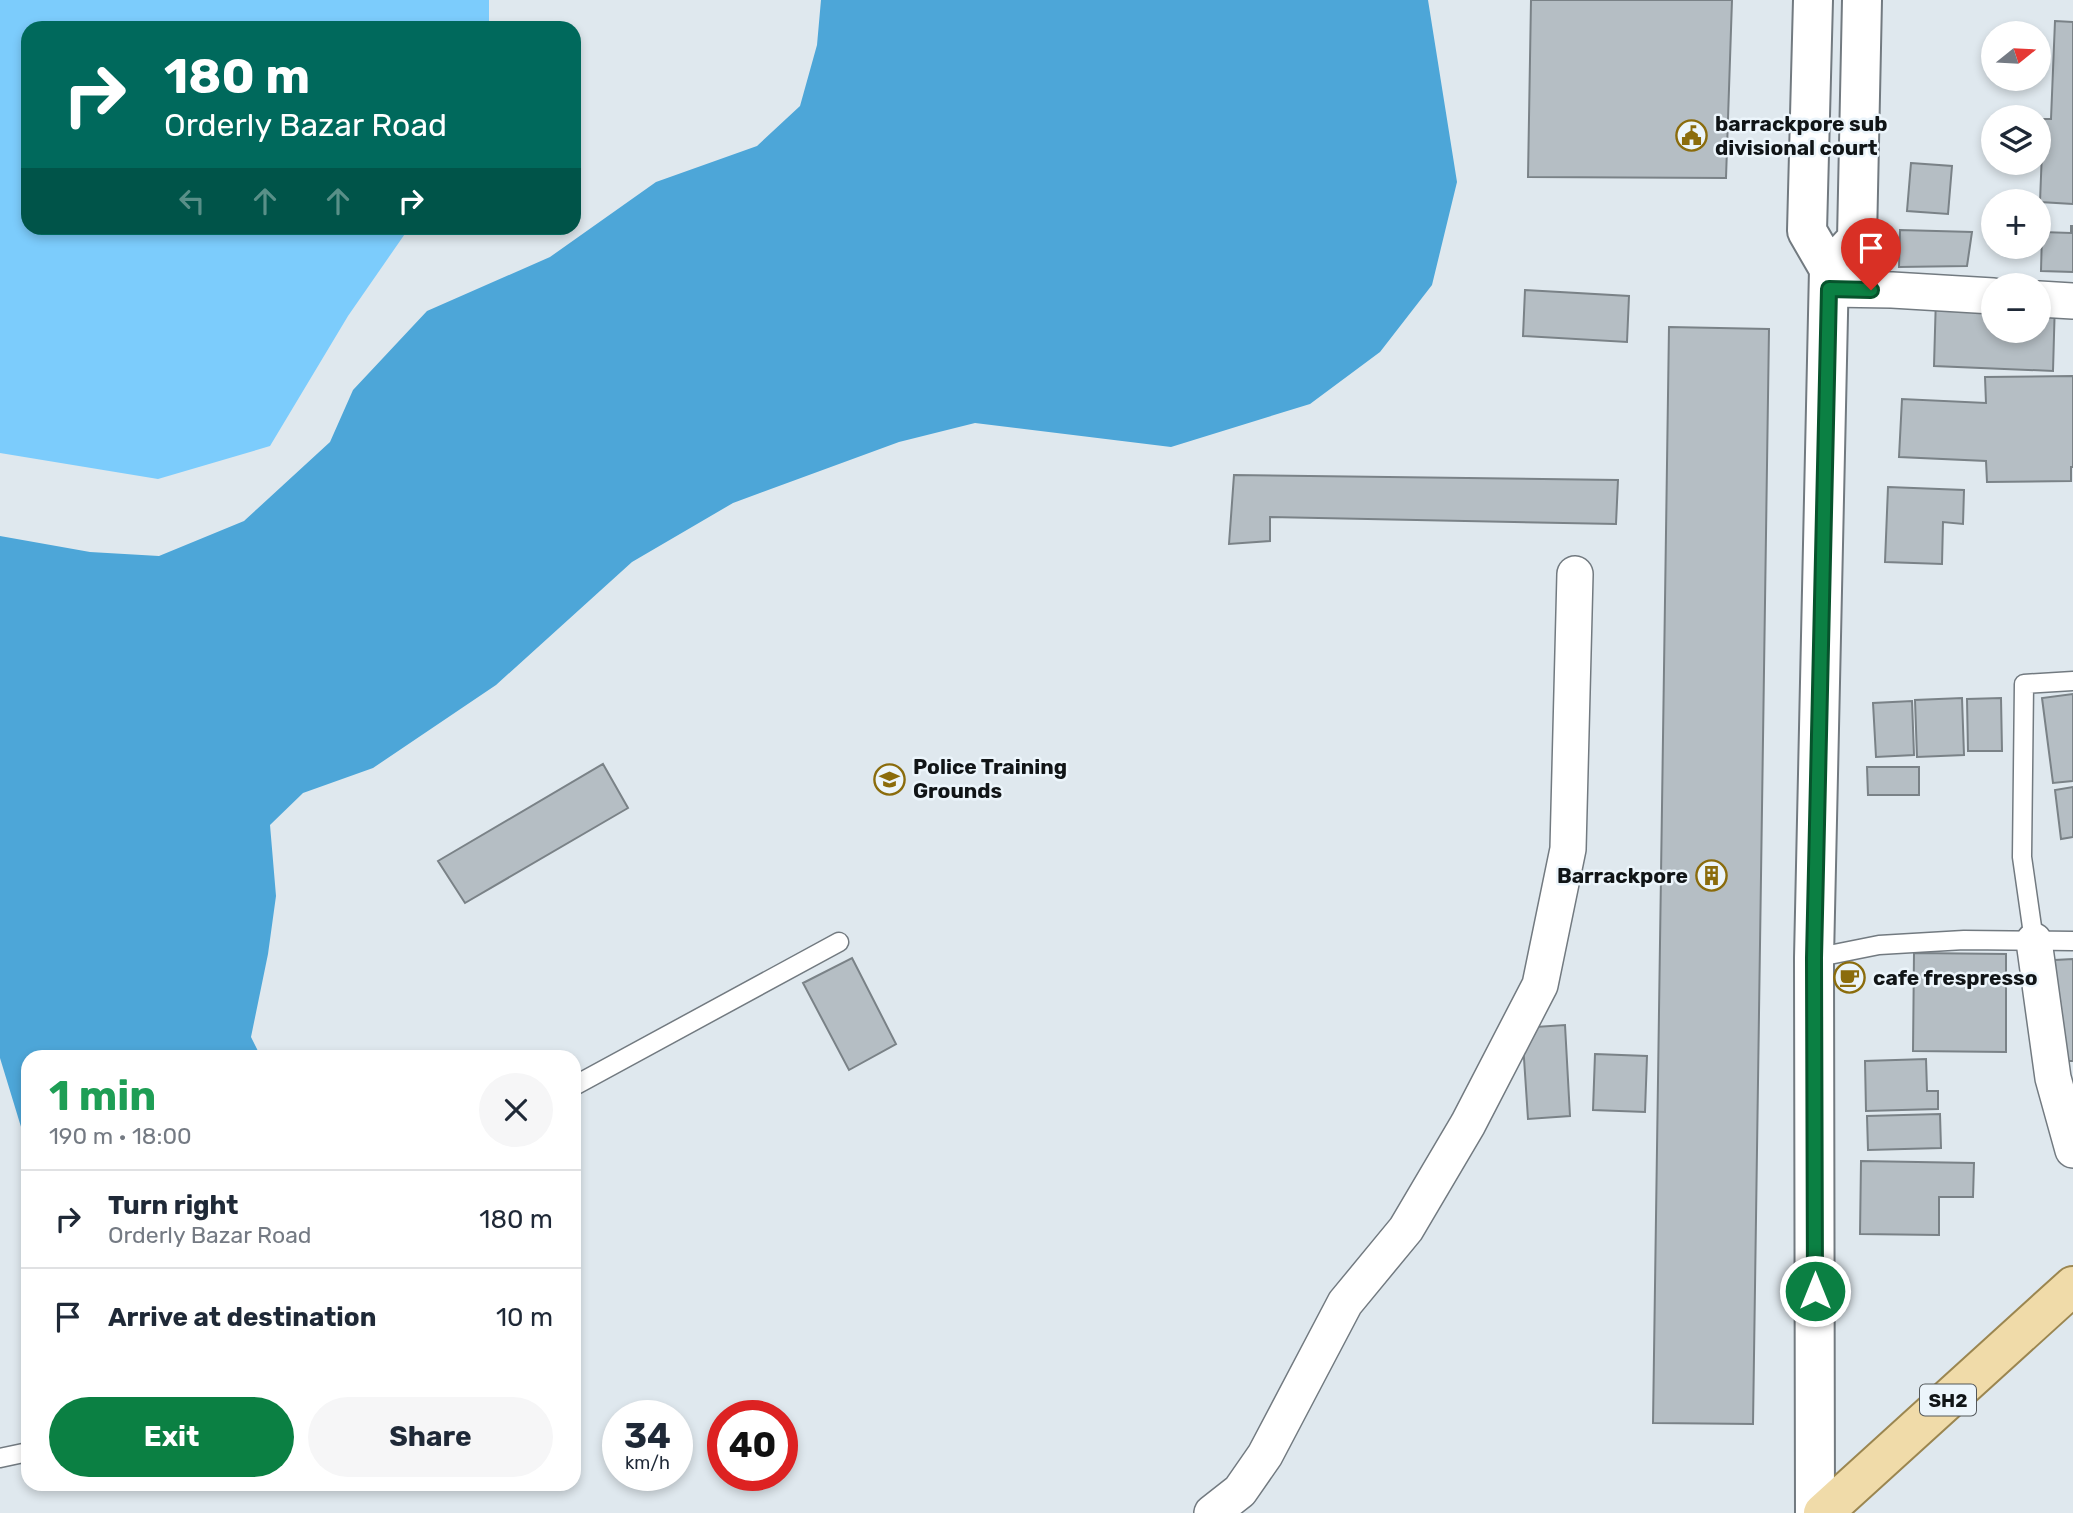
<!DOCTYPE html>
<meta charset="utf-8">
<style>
body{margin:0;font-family:Rubik,sans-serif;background:#f6f6f7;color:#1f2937;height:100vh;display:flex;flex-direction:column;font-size:26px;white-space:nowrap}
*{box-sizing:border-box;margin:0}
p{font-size:23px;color:#747a83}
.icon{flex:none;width:38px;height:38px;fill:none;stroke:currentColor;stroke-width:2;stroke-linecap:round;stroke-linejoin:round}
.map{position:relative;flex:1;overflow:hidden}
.details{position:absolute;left:21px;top:1050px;width:560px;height:441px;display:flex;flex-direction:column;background:#fff;border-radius:21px;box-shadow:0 4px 10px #0003}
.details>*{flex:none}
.guide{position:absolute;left:21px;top:21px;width:560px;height:214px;border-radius:21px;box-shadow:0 4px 10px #0003;background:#00695c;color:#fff;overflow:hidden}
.needle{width:46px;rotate:72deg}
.tools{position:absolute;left:1981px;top:21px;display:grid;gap:14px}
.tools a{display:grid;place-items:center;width:70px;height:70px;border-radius:50%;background:#fff;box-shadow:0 4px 10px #0003;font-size:35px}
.speed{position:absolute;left:602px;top:1400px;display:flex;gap:14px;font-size:35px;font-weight:700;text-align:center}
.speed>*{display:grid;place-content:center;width:91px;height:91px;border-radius:50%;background:#fff;box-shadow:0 4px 10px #0003;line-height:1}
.speed small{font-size:18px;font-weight:400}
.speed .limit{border:10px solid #d22;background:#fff;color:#111}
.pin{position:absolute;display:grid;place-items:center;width:60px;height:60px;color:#fff;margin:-72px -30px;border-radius:50% 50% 50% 0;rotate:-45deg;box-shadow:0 0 7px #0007}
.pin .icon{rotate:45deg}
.me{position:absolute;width:77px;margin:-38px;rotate:0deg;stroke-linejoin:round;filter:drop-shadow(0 0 5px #0008)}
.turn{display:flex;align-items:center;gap:24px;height:147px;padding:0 28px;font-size:32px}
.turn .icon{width:91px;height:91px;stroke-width:2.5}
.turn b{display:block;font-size:49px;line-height:60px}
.lanes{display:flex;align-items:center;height:66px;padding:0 28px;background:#0003;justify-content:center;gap:35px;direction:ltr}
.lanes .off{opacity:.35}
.round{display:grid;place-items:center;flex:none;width:74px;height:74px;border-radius:37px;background:#f6f6f7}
.summary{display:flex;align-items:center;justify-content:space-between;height:119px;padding:0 28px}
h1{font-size:42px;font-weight:700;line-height:52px;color:#1e9e55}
.button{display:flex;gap:14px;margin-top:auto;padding:14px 28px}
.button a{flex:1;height:80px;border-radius:42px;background:#0b8043;color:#fff;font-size:28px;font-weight:700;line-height:80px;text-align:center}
.button a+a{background:#f6f6f7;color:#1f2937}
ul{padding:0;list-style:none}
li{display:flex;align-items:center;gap:21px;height:98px;padding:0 28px;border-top:2px solid #e0e1e3}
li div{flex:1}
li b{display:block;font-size:26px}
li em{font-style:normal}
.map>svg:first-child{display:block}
</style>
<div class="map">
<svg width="2073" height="1513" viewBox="0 0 2073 1513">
<rect width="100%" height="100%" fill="#dfe8ee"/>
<path fill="#7cccfc" d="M 0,0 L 489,0 L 489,28 L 28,28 L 28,228 L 409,228 L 348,316 L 270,446 L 158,479 L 0,453 Z"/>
<path fill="#4da6d8" d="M 821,0 L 1428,0 L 1457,182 L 1432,285 L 1380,352 L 1310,404 L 1171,447 L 975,423 L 899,442 L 733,503 L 632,562 L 496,685 L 373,768 L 303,793 L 270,825 L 276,896 L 268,954 L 251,1037 L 261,1057 L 28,1057 L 28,1274 L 23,1269 L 25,1140 L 0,1058 L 0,536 L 90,552 L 159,556 L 244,521 L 330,442 L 353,390 L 427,311 L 550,257 L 656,182 L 757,146 L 800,106 L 817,45 Z"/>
<path fill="#b5bec4" stroke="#7a8287" stroke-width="2" d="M 1531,0 L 1732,0 L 1726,178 L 1528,177 Z
M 2055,21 L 2073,22 L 2073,204 L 2040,202 L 2042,151 L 2039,151 L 2039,119 L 2051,119 Z
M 1911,163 L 1952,166 L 1948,214 L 1907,211 Z
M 2071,226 L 2073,226 L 2073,272 L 2041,271 L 2042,232 L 2071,233 Z
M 1900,230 L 1972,232 L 1967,266 L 1899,267 Z
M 1525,290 L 1629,296 L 1627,342 L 1523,336 Z
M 1936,296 L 1993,298 L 1993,331 L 2039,331 L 2039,299 L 2055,300 L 2053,371 L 1934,366 Z
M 1669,327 L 1769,329 L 1753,1424 L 1653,1423 Z
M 2073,376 L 2073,467 L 2071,467 L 2071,481 L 1987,482 L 1986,461 L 1899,457 L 1902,399 L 1986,403 L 1985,377 Z
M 1234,475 L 1618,480 L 1616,524 L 1270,517 L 1270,541 L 1229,544 Z
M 1888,487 L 1964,490 L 1963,524 L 1943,522 L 1942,564 L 1885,562 Z
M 2073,694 L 2073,781 L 2053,783 L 2042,698 Z
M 1962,698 L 1964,755 L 1917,757 L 1915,700 Z
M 2001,698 L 2002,751 L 1968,751 L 1967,699 Z
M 1912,701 L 1914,755 L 1876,757 L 1873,703 Z
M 603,764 L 628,808 L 465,903 L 438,861 Z
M 1867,767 L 1919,767 L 1919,795 L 1868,795 Z
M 2073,787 L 2073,837 L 2061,839 L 2055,790 Z
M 1914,953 L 2006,954 L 2006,1052 L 1913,1051 Z
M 852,958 L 896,1044 L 849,1070 L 803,983 Z
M 2073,959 L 2073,1061 L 2058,1061 L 2055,960 Z
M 1565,1025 L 1570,1116 L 1528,1119 L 1522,1028 Z
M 1595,1054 L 1647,1056 L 1645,1112 L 1593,1110 Z
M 1926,1059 L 1927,1091 L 1938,1091 L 1938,1109 L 1866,1111 L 1865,1061 Z
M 1940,1114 L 1941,1148 L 1868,1150 L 1867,1116 Z
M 1861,1161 L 1974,1163 L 1973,1197 L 1939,1197 L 1939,1235 L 1860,1234 Z"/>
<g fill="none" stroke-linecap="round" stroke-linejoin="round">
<defs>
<path id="lane" d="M 2034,941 L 2022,857 L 2024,684 L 2073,681
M 1814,958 L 1879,945 L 1964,940 L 2073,941
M 574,1086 L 839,942
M 0,1458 L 28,1452"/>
<path id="street" d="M 1829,289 L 1892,290 L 1993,296
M 2039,299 L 2073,301
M 2034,941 L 2053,1078 L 2073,1150
M 1212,1513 L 1240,1491 L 1265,1455 L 1345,1303 L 1406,1229 L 1468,1124 L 1540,985 L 1568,849 L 1575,574"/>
<path id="secondary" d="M 1813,0 L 1807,231 L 1829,269
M 1815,1513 L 1814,958 L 1829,269 L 1857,239 L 1862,0"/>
<path id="primary" d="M 1823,1513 L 2073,1286"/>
</defs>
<use href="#lane" stroke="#727a80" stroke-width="21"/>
<use href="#street" stroke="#727a80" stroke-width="38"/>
<use href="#secondary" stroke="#727a80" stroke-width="42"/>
<use href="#primary" stroke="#9b8650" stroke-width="42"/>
<use href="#lane" stroke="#fff" stroke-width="18"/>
<use href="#street" stroke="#fff" stroke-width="35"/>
<use href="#secondary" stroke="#fff" stroke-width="38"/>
<use href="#primary" stroke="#f0dba9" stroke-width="38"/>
</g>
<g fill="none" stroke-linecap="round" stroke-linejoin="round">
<defs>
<path id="route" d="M 1815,1291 L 1814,958 L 1829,289 L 1871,290"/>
</defs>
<use href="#route" stroke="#07532c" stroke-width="18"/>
<use href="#route" stroke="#0b8043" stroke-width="12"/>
</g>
<defs>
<symbol id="civic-ring" viewBox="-11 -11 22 22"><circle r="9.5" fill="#ecf5fb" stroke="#8b6c0c" stroke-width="1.5"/><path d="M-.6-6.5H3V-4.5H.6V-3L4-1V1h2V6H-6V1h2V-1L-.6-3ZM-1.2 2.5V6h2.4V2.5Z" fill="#8b6c0c"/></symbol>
<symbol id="university-ring" viewBox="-11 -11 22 22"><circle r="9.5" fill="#ecf5fb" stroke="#8b6c0c" stroke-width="1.5"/><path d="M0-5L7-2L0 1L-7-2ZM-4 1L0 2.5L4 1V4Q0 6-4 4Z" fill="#8b6c0c"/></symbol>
<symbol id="building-ring" viewBox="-11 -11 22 22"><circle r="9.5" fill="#ecf5fb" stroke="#8b6c0c" stroke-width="1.5"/><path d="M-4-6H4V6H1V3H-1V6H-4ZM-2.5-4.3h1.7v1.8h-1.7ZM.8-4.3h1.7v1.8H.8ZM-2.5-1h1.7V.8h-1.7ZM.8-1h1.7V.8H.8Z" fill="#8b6c0c"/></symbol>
<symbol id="cafe-ring" viewBox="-11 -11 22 22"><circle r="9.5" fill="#ecf5fb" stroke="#8b6c0c" stroke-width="1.5"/><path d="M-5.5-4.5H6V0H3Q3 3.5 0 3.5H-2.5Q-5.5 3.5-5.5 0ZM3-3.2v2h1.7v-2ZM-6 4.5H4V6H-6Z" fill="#8b6c0c"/></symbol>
</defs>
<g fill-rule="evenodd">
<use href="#civic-ring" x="1674" y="118" width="35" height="35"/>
<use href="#university-ring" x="872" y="762" width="35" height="35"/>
<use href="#building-ring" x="1694" y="858" width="35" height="35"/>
<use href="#cafe-ring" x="1832" y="960" width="35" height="35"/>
</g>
<g text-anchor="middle" stroke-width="5" stroke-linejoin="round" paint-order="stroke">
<rect fill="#ecf5fb" stroke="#53585b" stroke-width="2" x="1920" y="1384.5" width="56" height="31" rx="5"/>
<g font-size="19" font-weight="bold" fill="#111517">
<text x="1948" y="1407">SH2</text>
</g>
<g font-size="21" font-weight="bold" fill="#111517" stroke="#ecf5fb" text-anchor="start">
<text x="1715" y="131">barrackpore sub<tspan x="1715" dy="24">divisional court</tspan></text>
<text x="913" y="774">Police Training<tspan x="913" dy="24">Grounds</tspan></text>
<text x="1688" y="883" text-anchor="end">Barrackpore</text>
<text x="1873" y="985">cafe frespresso</text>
</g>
</g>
</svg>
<div class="tools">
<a><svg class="needle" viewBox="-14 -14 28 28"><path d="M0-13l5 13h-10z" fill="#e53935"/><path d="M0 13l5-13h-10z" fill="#747a83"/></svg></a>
<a><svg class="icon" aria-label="layers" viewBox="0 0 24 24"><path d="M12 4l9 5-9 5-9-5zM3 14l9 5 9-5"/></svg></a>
<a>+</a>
<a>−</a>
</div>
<div class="speed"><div>34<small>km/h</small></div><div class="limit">40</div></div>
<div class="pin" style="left:1871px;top:290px;background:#d93025"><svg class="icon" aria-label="arrive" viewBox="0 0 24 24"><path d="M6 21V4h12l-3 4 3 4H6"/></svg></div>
<svg class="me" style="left:1815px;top:1291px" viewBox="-20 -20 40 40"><circle r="17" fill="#0b8043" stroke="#fff" stroke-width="3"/><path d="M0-11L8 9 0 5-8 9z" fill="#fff"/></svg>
<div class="guide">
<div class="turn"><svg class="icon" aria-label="right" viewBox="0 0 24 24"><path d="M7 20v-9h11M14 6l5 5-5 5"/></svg><div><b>180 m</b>Orderly Bazar Road</div></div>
<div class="lanes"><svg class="icon off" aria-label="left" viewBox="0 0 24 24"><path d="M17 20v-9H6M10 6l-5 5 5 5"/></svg><svg class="icon off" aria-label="ahead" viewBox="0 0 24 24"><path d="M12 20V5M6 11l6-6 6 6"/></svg><svg class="icon off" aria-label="ahead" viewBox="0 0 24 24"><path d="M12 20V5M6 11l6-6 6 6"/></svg><svg class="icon" aria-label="right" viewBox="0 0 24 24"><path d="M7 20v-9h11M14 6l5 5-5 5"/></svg></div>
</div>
<section class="details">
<div class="summary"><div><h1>1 min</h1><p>190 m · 18:00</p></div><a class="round"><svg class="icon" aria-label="close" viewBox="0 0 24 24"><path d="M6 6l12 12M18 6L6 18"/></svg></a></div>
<ul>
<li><svg class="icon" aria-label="right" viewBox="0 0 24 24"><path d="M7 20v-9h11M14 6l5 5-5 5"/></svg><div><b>Turn right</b><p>Orderly Bazar Road</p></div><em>180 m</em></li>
<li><svg class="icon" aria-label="arrive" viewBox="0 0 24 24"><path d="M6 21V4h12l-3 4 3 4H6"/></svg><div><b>Arrive at destination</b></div><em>10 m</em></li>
</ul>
<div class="button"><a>Exit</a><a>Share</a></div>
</section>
</div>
